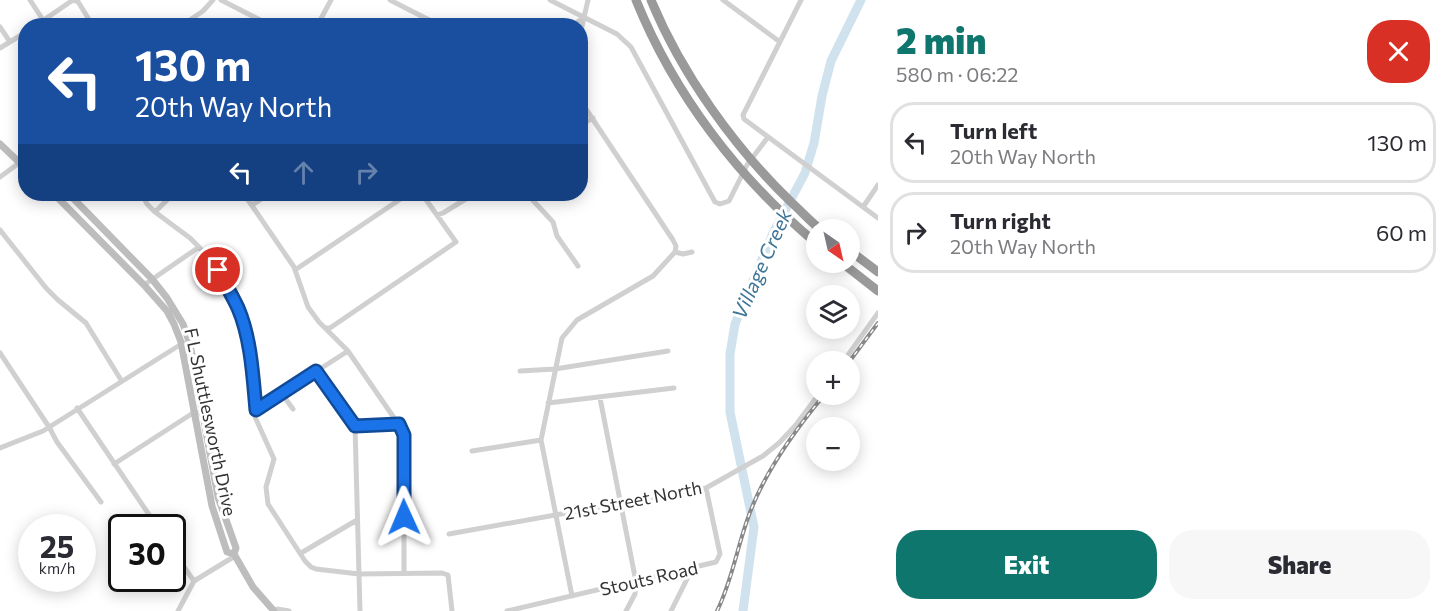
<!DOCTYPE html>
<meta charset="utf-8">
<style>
body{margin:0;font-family:Commissioner,sans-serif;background:#f7f7f7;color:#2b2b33;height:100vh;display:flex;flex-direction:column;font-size:22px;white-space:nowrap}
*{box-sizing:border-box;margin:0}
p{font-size:20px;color:#7c7c81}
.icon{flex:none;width:33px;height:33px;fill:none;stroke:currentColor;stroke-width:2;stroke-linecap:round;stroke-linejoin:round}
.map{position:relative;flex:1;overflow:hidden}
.side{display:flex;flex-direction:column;background:#fff;width:570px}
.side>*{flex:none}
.hud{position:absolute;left:18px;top:18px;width:570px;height:183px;border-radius:24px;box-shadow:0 3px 15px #0003;background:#1a4fa0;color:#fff;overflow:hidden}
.needle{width:39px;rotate:146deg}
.fabs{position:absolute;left:806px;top:219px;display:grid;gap:12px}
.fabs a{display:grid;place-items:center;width:54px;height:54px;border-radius:50%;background:#fff;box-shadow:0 3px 15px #0003;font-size:30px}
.speed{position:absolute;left:18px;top:514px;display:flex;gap:12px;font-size:30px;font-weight:700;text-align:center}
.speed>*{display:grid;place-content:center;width:78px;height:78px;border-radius:50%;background:#fff;box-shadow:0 3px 15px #0003;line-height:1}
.speed small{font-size:15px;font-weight:400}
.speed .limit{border:3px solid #111;border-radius:9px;background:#fff;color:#111}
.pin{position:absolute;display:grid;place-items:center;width:51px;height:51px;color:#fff;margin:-26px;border:3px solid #fff;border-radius:50%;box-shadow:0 2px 6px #0007}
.me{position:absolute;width:66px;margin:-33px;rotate:359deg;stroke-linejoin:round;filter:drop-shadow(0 0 4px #0008)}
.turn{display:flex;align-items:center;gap:21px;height:126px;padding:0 18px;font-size:27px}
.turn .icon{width:78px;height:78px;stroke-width:2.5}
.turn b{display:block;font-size:42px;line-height:51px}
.lanes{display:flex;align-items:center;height:57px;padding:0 18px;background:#0003;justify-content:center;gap:30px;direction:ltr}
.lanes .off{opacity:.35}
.round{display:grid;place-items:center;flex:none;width:63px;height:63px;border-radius:24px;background:#f7f7f7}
.overview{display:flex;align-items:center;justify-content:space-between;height:102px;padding:0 18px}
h1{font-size:36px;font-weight:800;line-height:45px;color:#0f766e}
.cta{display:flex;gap:12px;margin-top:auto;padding:12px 18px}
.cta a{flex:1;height:69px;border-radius:24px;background:#0f766e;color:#fff;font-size:24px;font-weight:800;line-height:69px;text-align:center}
.cta a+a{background:#f7f7f7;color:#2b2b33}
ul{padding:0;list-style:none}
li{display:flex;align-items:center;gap:18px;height:81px;margin:0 12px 9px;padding:0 6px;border:3px solid #e1e1e2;border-radius:24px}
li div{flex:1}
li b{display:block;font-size:22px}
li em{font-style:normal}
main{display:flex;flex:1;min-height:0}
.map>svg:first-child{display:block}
</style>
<main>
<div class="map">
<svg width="878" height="611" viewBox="0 0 878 611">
<rect width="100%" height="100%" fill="#fff"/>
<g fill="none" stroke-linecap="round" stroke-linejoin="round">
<path stroke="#cfe2ee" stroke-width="9" d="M 743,611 L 754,527 L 730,412 L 730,354 L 735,324 L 773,233 L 805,173 L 814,143 L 822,96 L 831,61 L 861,0"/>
<path stroke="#d0d0d0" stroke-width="5" d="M 30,0 L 43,20
M 77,0 L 93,26
M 221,0 L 272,26
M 390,0 L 441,26
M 550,0 L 617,34 L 631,47 L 715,202 L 720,204 L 729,201 L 747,165 L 768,137
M 723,0 L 780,42
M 801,0 L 743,115 L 744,119 L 878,218
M 35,26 L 73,0 L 78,2
M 181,26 L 203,11 L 213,0
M 317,26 L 331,0
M 572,26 L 584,17
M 0,27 L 10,42
M 580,35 L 588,0
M 0,48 L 26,32
M 580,100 L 673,240 L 676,246 L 675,252 L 683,254 L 692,252
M 580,125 L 593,118
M 0,177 L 19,163
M 142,194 L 147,204 L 155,212 L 190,238 L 199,247 L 218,270 L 238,308 L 244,326 L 252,374 L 255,417 L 274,459 L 266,487 L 268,504 L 305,561 L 311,567 L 316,569 L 359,574 L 442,573 L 448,575 L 452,611
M 244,194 L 294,267 L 308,307 L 319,322 L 348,351 L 401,428 L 404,436 L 404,573
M 527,194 L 553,222 L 557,236 L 578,266
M 252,205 L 269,194
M 863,207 L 878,185
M 155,212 L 173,194
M 437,215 L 443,213 L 474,194
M 0,230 L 46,288 L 58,300 L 86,323 L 121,380
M 295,270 L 408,194
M 144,285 L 199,247
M 325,328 L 330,328 L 456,242 L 422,194
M 0,353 L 49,427 L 57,442 L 101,502
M 843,362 L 878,313
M 316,371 L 355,426 L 399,424
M 520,371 L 555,369 L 668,351
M 282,394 L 293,409
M 600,398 L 636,582 L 635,594 L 626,611
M 548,403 L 674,388
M 77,408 L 158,528
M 256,410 L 348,351
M 355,426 L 360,611
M 0,448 L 43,431 L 183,343
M 472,451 L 541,440
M 114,464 L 193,413 L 202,412
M 449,534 L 706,488 L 763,456 L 779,443 L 795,426 L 819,394
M 172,550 L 194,581
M 301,553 L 357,520
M 572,596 L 541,440 L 562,338 L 577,320 L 653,276 L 675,252
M 178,611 L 194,581 L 235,556
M 274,611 L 277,609 L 289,611
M 507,611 L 716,562 L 720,554 L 706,488
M 671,611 L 692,569"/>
<path stroke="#bdbdbd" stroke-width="7" d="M 0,144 L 21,164 L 22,170 L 26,172
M 54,194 L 144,285 L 167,311 L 174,324 L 181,342 L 212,506 L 227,552 L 234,554 L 253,587 L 274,611
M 69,194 L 152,279 L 167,298 L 183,324 L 190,344 L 218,497 L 236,548 L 234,554"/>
<path stroke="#9a9a9a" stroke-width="9" d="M 636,0 C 674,94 738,178 816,243
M 651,0 C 681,73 734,147 791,202 C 801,211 810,221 821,230
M 849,250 L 878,272
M 841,262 L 878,291"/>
<defs>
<path id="rail" d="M 849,362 L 878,323
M 717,611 C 732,581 737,547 749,515 C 765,471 795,430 825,394"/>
</defs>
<use href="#rail" stroke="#888" stroke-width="4"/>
<use href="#rail" stroke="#fff" stroke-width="1.5" stroke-dasharray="4.5" stroke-linecap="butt"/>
</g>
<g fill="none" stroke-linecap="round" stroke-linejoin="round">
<defs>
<path id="route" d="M 218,270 C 224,282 232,295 238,308 C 251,338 253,377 256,410 L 316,371 L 355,426 L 399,424 L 404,435 L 404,517"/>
</defs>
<use href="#route" stroke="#114b97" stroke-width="15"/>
<use href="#route" stroke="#1a73e8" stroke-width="10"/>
</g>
<g text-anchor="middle" stroke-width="6" stroke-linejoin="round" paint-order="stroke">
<g font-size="18" fill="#333" stroke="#fff">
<text transform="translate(210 422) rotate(78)" y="6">F L Shuttlesworth Drive</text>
<text transform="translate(633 501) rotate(-11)" y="6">21st Street North</text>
<text transform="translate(649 579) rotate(-13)" y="6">Stouts Road</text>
</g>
<g font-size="20" font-style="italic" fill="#3f7597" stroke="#fff">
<text transform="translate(762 264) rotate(-66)" y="7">Village Creek</text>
</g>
</g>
</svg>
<div class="fabs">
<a><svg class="needle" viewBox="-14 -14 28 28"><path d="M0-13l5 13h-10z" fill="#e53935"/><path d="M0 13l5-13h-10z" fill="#7c7c81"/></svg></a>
<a><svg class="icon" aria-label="layers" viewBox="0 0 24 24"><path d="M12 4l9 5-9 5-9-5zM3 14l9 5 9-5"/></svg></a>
<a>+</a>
<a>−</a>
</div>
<div class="speed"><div>25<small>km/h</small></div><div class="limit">30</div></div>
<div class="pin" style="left:218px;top:270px;background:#d93025"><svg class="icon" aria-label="arrive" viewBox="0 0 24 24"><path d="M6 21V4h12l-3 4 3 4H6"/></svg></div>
<svg class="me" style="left:404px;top:517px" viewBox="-20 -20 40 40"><path d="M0-17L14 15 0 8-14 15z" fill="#1a73e8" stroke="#fff" stroke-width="4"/></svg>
<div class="hud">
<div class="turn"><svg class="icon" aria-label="left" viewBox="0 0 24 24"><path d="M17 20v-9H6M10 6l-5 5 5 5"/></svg><div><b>130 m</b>20th Way North</div></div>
<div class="lanes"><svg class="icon" aria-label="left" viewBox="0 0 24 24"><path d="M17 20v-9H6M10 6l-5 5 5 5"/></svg><svg class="icon off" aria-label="ahead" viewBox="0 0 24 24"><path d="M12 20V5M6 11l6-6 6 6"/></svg><svg class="icon off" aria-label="right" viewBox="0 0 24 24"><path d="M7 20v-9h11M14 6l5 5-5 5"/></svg></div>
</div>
</div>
<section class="side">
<div class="overview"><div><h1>2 min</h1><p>580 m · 06:22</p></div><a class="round" style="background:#d93025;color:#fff"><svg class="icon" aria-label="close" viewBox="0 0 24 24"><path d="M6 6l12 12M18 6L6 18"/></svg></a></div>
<ul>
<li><svg class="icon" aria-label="left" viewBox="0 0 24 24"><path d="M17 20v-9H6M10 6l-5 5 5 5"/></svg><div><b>Turn left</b><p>20th Way North</p></div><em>130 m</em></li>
<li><svg class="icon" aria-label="right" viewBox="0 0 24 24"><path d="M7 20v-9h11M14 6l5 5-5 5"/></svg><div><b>Turn right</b><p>20th Way North</p></div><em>60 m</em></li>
</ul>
<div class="cta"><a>Exit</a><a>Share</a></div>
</section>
</main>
